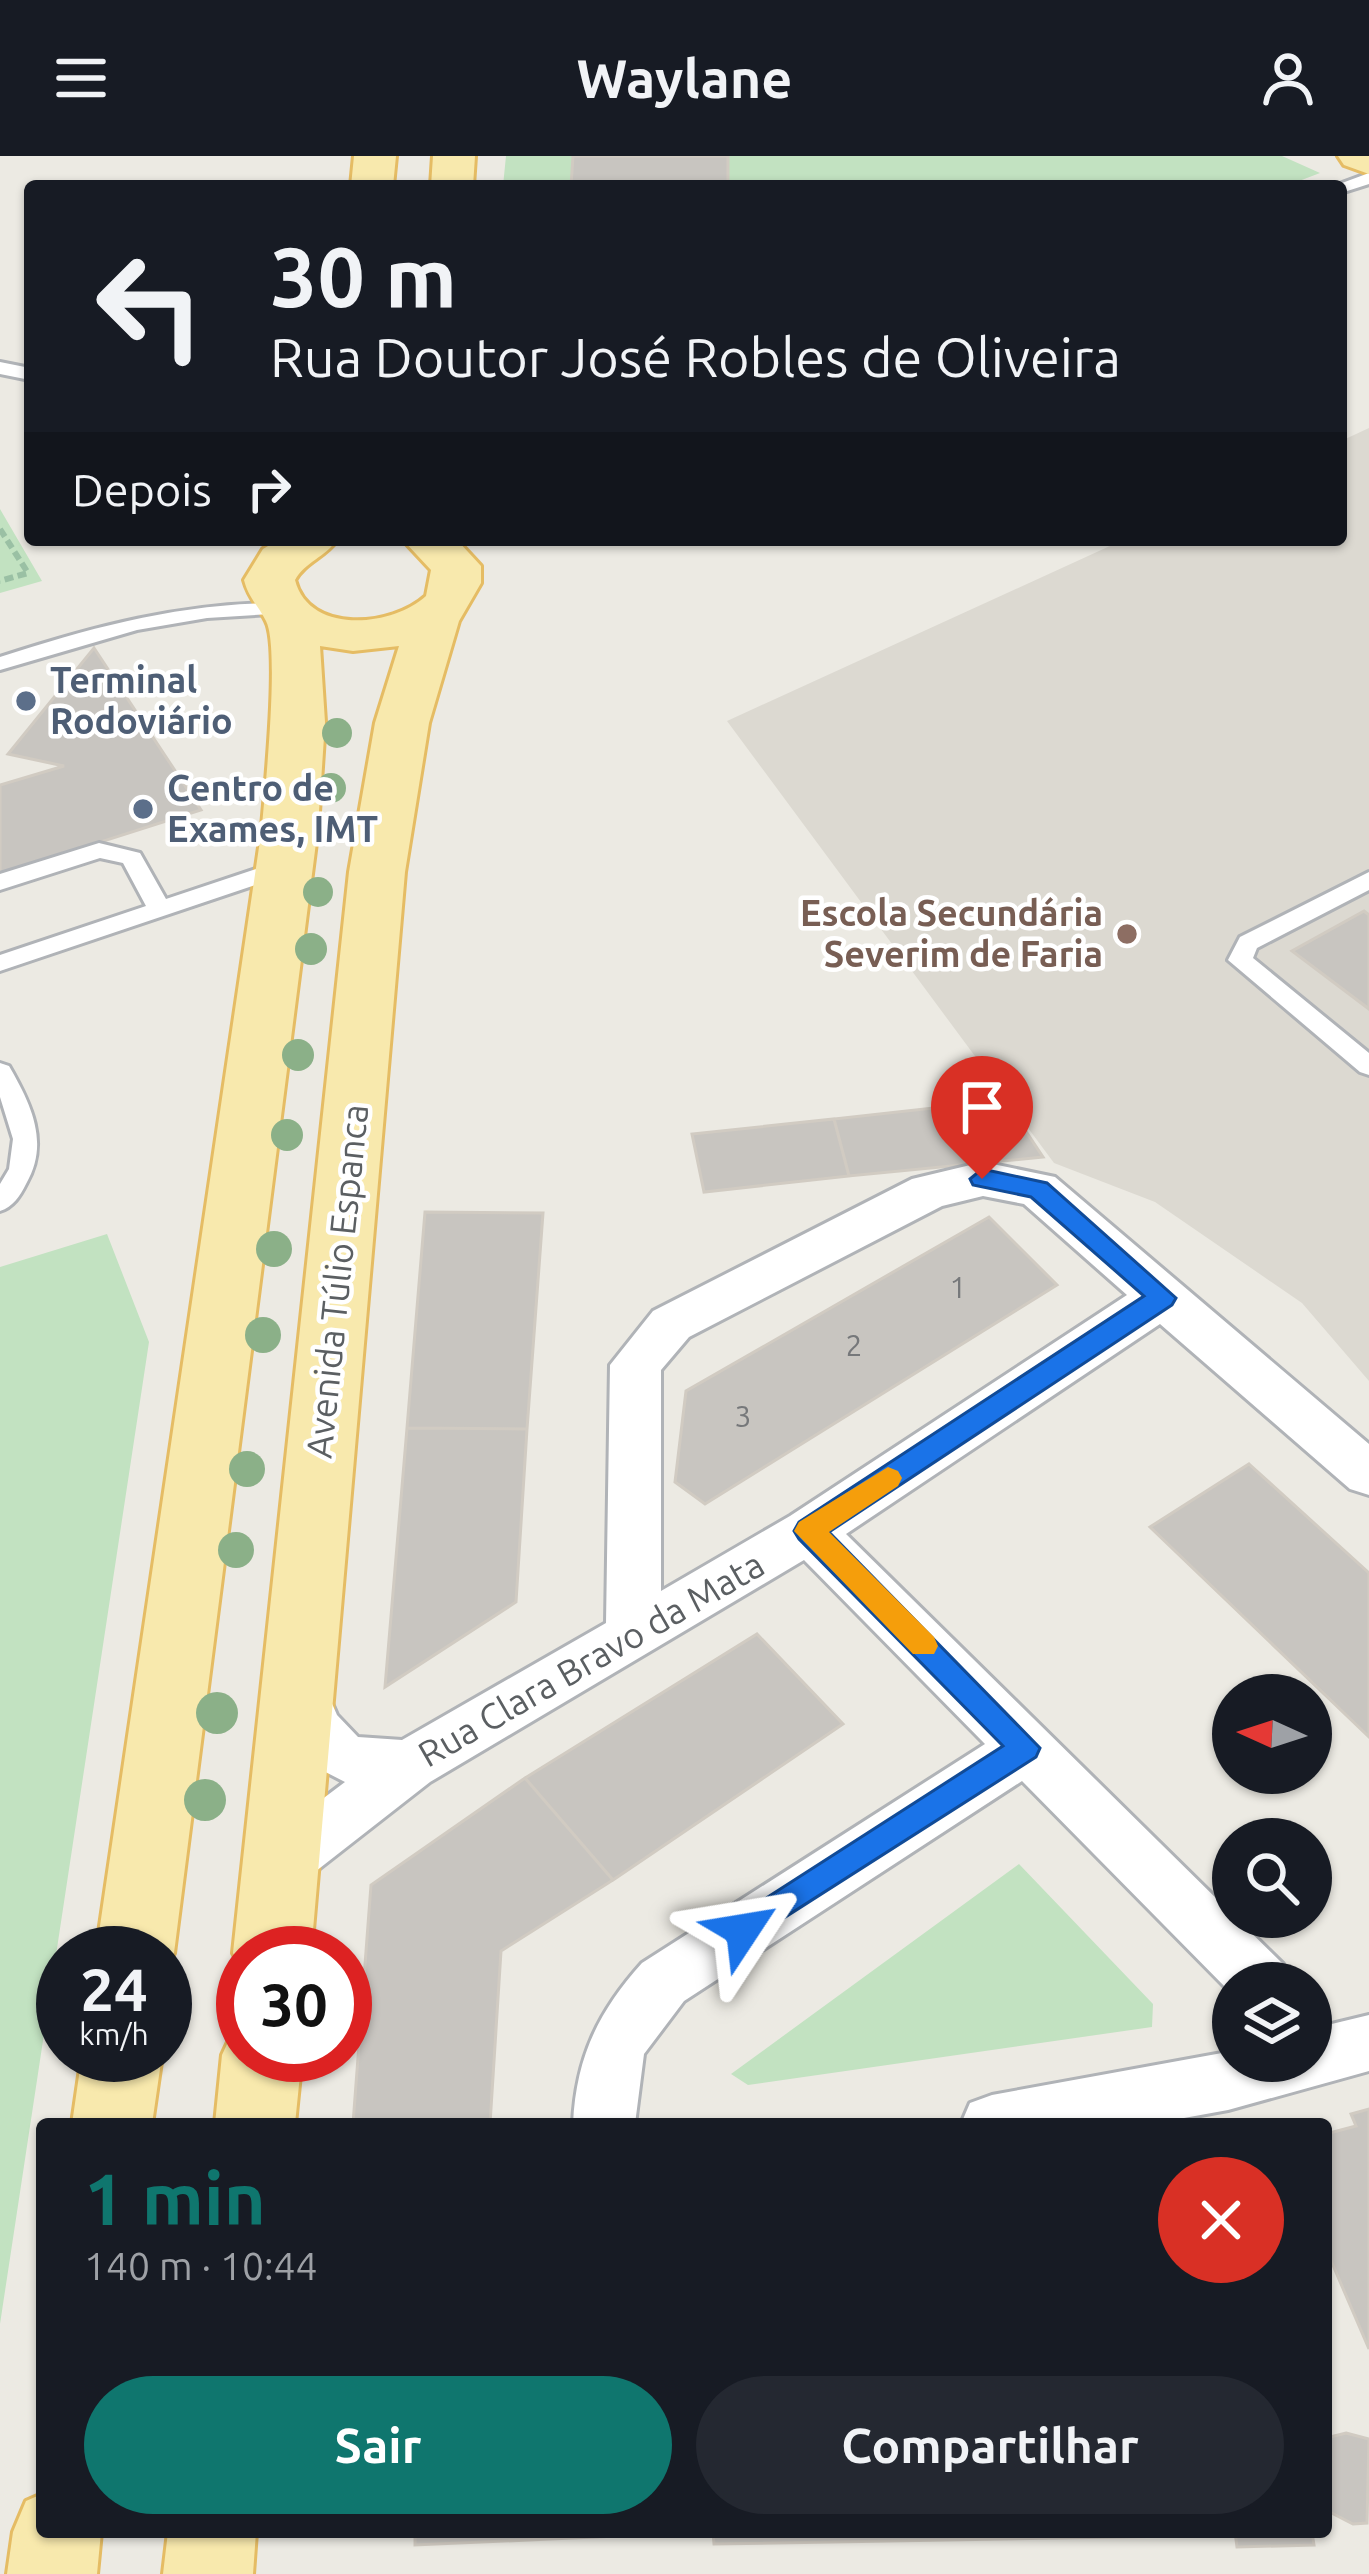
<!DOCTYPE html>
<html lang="pt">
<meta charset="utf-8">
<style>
body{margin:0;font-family:Ubuntu,sans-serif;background:#242831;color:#f1f3f6;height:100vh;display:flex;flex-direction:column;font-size:45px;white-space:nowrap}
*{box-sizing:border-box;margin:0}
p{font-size:39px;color:#9ea1a6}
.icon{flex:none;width:66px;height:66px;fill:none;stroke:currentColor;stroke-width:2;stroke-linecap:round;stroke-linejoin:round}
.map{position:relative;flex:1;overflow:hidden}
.side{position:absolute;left:36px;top:1962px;width:1296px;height:420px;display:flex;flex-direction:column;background:#171b24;border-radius:12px;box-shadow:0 3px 9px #0004}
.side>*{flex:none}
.guide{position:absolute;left:24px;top:24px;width:1323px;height:366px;border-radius:12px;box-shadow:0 3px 9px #0004;background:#171b24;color:#f1f3f6;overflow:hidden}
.needle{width:78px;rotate:273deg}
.fabs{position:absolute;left:1212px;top:1518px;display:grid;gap:24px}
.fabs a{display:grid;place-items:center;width:120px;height:120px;border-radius:50%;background:#171b24;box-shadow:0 3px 9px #0004;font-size:60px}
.speed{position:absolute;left:36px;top:1770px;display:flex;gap:24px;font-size:60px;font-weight:700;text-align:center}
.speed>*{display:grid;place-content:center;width:156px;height:156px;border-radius:50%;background:#171b24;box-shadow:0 3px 9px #0004;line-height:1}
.speed small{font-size:30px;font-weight:400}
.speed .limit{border:18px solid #d22;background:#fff;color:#111}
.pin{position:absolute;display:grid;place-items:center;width:102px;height:102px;color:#fff;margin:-123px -51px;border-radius:50% 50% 50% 0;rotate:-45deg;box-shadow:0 0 12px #0007}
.pin .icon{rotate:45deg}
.me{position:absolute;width:132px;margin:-66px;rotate:57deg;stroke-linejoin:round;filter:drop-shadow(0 0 9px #0008)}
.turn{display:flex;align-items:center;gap:42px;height:252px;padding:0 48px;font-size:54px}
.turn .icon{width:156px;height:156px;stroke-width:2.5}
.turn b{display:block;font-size:84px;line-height:102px}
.then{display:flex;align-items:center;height:114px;padding:0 48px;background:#0003;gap:24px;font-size:45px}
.round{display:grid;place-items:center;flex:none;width:126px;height:126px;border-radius:63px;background:#242831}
.headline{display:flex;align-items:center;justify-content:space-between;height:204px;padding:0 48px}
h1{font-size:72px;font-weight:700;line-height:90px;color:#0f766e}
.button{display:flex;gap:24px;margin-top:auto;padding:24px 48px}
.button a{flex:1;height:138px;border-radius:72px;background:#0f766e;color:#fff;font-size:48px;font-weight:700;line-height:138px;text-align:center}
.button a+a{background:#242831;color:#f1f3f6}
header{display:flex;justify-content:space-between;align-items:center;height:156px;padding:0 48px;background:#171b24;font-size:54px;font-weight:700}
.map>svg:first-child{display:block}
</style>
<header><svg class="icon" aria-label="menu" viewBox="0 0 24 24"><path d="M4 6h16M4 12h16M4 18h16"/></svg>Waylane<svg class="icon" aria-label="person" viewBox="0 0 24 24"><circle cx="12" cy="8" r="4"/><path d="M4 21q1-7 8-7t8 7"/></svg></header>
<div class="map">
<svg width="1369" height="2418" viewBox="0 0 1369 2418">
<rect width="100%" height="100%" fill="#eceae3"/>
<path fill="#dcd9d1" d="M 1369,272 L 1369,1225 L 1302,1147 L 1155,1046 L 1054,1007 L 727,565 L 1123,384 L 1341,384 L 1341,285 Z"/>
<path fill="#c2e2c1" d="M 506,0 L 1282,0 L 1320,17 L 1286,30 L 503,30 Z
M 0,353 L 42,425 L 0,437 Z
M 107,1078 L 149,1186 L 0,2168 L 0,1111 Z
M 1019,1708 L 1153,1848 L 1152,1871 L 748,1929 L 731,1918 Z"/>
<path fill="#c8c5c0" stroke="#d1cbc2" stroke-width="3" d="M 573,0 L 728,0 L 728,30 L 571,30 Z
M 94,492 L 201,654 L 0,718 L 0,629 L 64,610 L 8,598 Z
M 1364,755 L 1369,759 L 1369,853 L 1292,795 Z
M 1005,944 L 1043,1001 L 849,1020 L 834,963 Z
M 834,963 L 849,1020 L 704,1036 L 692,978 Z
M 425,1056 L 543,1057 L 527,1273 L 407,1272 Z
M 989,1061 L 1057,1129 L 705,1348 L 675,1326 L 686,1235 Z
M 407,1272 L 527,1273 L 516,1446 L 385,1531 Z
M 1249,1308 L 1369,1417 L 1369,1581 L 1150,1371 Z
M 757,1478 L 843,1568 L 613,1724 L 525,1622 Z
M 525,1622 L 613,1724 L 501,1795 L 490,1968 L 353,1968 L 371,1729 Z
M 1369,1953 L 1369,2193 L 1326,2093 L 1326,1978 L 1356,1970 L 1351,1958 Z
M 1346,2277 L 1369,2283 L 1367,2367 L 1353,2368 L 1326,2354 L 1326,2282 Z
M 415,2376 L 708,2376 L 415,2389 Z
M 713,2376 L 1233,2376 L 1233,2379 L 714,2388 Z
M 1235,2376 L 1312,2376 L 1314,2389 L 1237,2391 Z"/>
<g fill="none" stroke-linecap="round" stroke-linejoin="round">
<defs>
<path id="lane" d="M 1369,17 L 1369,28 L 1341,37 L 1341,30 L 1334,30 Z
M 0,206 L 30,212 L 30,224 L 0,218 Z
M 279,447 L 289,453 L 286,457 L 207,462 L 137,474 L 0,514 L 0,501 C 92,471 182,447 279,447 Z
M 99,687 L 140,697 L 166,743 L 283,704 L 295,712 L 291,717 L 0,815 L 0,799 L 146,750 L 123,707 L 100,702 L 0,734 L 0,718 Z
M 1369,716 L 1369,734 L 1257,792 L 1253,802 L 1369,897 L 1369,919 L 1360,916 L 1228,804 L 1240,781 Z
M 0,907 L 9,910 C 31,948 50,987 26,1028 C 20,1040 13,1051 0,1055 L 0,1028 L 9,1013 L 13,983 L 0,941 Z"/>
<path id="street" d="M 983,1006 L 1055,1021 L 1369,1288 L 1369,1339 L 1350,1333 L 1160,1168 L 846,1378 L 1283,1808 L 1292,1827 L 1233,1827 L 1233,1839 L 1022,1625 L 684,1845 L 644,1898 L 635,1968 L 573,1968 C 576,1902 598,1856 642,1807 L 985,1588 L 804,1404 L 430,1626 L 302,1726 L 281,1734 L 260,1726 L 252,1708 L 260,1690 L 345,1626 L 306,1606 L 272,1537 L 280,1520 L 300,1513 L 320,1520 L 337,1559 L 358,1581 L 402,1584 L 606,1467 L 610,1209 L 653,1155 L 912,1023 ZM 983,1040 L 1024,1048 L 1127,1139 L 790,1360 L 661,1435 L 661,1214 L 689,1181 L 942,1050 Z
M 1369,1859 L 1369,1915 L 1228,1954 L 1151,1968 L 961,1968 L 970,1947 L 992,1939 L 1233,1895 L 1233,1905 L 1311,1905 L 1311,1873 Z"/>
<path id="primary" d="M 354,0 L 396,0 L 393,30 L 351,30 Z
M 433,0 L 475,0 L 473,30 L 431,30 Z
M 1338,0 L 1369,0 L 1369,18 L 1344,9 Z
M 278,384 L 337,384 C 325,401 305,406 295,424 C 309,479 392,471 426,440 L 431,414 L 403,384 L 457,384 L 481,410 L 481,427 L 459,465 L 429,567 L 405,716 L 311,1797 L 243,1797 L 243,1818 L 233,1797 L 349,716 L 375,567 L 399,490 L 353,495 L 320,490 L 325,566 L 318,671 L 174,1797 L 165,1816 L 165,1797 L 96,1797 L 262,671 C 265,635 280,491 266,465 C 258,449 249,443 244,424 L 263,393 Z
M 243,1870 L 243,1899 L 302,1899 L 295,1968 L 215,1968 L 222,1899 L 234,1873 Z
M 82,1899 L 162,1899 L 152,1968 L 72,1968 Z
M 42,2338 L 42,2376 L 101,2376 L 97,2418 L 7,2418 L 13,2376 L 26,2345 Z
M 168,2376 L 256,2376 L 253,2418 L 163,2418 Z"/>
</defs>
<use href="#lane" stroke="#b0b3b7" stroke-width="6"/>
<use href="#street" stroke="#b0b3b7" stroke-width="6"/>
<use href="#primary" stroke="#e5bc64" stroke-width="6"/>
<path stroke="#9ac0a4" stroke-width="6" stroke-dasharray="9 4.5" stroke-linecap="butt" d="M 0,373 L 28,417 L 0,425"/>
<use href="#lane" fill="#fff" fill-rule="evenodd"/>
<use href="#street" fill="#fff" fill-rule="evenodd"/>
<use href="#primary" fill="#f8e9ad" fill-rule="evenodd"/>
</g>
<g fill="#8bb088">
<circle cx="337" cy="577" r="15"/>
<circle cx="331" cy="632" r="15"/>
<circle cx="318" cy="736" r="15"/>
<circle cx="311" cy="793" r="16"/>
<circle cx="298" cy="899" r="16"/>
<circle cx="287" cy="979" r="16"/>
<circle cx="274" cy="1093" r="18"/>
<circle cx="263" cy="1179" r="18"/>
<circle cx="247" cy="1313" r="18"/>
<circle cx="236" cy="1394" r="18"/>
<circle cx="217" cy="1557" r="21"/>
<circle cx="205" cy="1644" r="21"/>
</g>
<path fill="#1a73e8" stroke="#114b97" stroke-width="3" d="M 982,1013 L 1047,1027 L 1176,1142 L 1172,1149 L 829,1376 L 1040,1592 L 1036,1601 L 743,1788 L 732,1784 L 727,1774 L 732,1764 L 1003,1590 L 799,1383 L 794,1375 L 799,1366 L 1144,1140 L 1031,1041 L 973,1029 L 970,1023 Z"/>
<path fill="#f59e0b" d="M 888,1311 L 898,1315 L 902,1322 L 898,1330 L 829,1376 L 934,1481 L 938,1490 L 934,1498 L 913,1498 L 794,1375 L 799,1366 Z"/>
<g fill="#5c6f8a" stroke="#fff" stroke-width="4.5">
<circle cx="26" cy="545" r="12"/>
<circle cx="143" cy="653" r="12"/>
</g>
<circle fill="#8d6e63" stroke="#fff" stroke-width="4.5" cx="1127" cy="778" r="12"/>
<g text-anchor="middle" stroke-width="9" stroke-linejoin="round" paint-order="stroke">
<g font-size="30" fill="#76787a">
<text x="958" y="1142">1</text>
<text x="854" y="1200">2</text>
<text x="743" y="1271">3</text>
</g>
<g font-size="36" font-weight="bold" fill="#4e5e75" stroke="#fff" text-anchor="start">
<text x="50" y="537">Terminal<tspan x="50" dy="41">Rodoviário</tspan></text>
<text x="167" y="645">Centro de<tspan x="167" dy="41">Exames, IMT</tspan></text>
</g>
<g font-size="36" font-weight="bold" fill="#785e54" stroke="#fff" text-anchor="end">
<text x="1103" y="770">Escola Secundária<tspan x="1103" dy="41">Severim de Faria</tspan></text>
</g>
<g font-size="36" fill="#5b5f62" stroke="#fff">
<text transform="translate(337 1125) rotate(-84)" y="13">Avenida Túlio Espanca</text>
<text transform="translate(591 1503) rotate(-30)" y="13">Rua Clara Bravo da Mata</text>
</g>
</g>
</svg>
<div class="fabs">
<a><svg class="needle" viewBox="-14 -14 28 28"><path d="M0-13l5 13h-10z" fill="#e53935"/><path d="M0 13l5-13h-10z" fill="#9ea1a6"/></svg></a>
<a><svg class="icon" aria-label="search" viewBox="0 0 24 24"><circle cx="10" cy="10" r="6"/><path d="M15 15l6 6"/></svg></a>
<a><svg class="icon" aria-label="layers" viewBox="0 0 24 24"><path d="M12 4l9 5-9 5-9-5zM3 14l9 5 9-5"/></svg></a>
</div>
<div class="speed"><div>24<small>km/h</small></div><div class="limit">30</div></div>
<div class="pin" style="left:982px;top:1023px;background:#d93025"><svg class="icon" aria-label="arrive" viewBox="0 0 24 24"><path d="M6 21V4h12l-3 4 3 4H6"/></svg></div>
<svg class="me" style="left:743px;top:1774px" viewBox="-20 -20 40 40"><path d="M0-17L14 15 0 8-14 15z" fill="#1a73e8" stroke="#fff" stroke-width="4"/></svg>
<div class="guide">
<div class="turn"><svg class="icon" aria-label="left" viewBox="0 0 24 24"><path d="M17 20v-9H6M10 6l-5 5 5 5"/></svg><div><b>30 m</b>Rua Doutor José Robles de Oliveira</div></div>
<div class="then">Depois<svg class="icon" aria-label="right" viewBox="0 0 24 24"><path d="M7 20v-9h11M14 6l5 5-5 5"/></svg></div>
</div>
<section class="side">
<div class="headline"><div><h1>1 min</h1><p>140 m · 10:44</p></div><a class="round" style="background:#d93025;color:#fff"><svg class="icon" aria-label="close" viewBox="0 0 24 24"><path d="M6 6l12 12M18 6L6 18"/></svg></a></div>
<div class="button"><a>Sair</a><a>Compartilhar</a></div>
</section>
</div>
